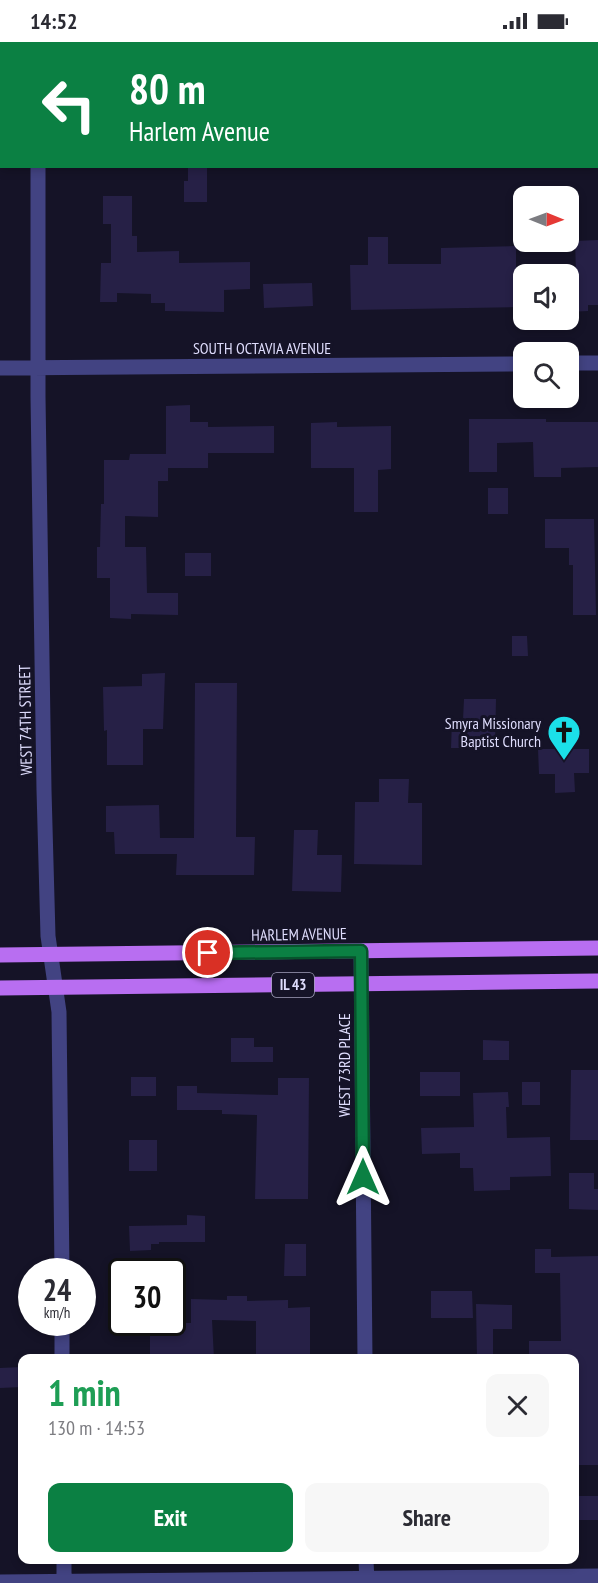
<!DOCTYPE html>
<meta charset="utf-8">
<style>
body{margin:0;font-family:"PT Sans Narrow",sans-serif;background:#f7f7f7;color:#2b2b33;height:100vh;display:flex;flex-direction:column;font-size:22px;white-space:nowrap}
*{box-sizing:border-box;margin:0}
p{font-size:20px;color:#7c7c81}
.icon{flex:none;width:33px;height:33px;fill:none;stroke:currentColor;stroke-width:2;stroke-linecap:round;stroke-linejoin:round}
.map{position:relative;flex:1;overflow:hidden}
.sheet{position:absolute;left:18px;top:1312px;width:561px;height:210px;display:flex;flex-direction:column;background:#fff;border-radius:12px;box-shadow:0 3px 9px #0003}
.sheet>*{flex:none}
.banner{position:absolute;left:0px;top:0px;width:598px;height:126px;box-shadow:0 3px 9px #0003;background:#0b8043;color:#fff;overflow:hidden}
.needle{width:39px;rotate:91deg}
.fabs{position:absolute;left:513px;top:144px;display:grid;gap:12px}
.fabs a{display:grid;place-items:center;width:66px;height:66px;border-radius:12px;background:#fff;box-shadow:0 3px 9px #0003;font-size:30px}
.speed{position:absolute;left:18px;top:1216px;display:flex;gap:12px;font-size:30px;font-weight:700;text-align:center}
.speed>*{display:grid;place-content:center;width:78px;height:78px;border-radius:50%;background:#fff;box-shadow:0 3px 9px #0003;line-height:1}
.speed small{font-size:15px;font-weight:400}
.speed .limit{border:3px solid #111;border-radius:9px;background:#fff;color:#111}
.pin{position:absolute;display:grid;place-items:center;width:51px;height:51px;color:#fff;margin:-26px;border:3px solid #fff;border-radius:50%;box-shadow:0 2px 6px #0007}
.me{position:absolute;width:66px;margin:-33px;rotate:0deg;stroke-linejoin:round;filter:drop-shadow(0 0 4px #0008)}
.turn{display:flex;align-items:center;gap:21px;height:126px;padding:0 30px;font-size:27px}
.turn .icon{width:78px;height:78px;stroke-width:2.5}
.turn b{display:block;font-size:42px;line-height:51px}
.round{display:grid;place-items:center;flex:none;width:63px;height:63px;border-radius:12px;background:#f7f7f7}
.summary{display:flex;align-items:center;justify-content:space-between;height:102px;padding:0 30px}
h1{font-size:36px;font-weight:700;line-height:45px;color:#1e9e55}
.cta{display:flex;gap:12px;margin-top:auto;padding:12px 30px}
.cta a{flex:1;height:69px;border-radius:12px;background:#0b8043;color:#fff;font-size:24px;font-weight:700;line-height:69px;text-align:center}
.cta a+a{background:#f7f7f7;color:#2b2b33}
.status{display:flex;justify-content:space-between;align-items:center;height:42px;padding:0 30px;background:#fff;direction:ltr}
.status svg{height:16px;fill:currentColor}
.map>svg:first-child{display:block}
</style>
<div class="status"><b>14:52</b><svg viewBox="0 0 49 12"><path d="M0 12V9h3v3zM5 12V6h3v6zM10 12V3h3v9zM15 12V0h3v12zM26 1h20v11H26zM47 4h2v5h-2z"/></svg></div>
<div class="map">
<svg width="598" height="1541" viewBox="0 0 598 1541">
<rect width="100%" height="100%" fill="#151327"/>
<path fill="#262046" d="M 188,124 L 207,124 L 207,160 L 184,160 L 184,139 L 188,139 Z
M 103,154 L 132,154 L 132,194 L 137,194 L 137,210 L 179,209 L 179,221 L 250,220 L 250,247 L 224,248 L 224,270 L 165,269 L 165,261 L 151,261 L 151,252 L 117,251 L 117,260 L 100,260 L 101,221 L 111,221 L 111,182 L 103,182 Z
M 368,195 L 388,195 L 388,222 L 441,222 L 441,206 L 516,204 L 516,229 L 523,229 L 523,265 L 351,268 L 350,223 L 368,223 Z
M 598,198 L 598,263 L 588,263 L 588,269 L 568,270 L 568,232 L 576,231 L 575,199 Z
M 312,241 L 313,264 L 264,266 L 263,242 Z
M 190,363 L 190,380 L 208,380 L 208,385 L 274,384 L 274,411 L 208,411 L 208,426 L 168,426 L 168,439 L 158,439 L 158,475 L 125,474 L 125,505 L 146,505 L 147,551 L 178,551 L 178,573 L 131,572 L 131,577 L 110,576 L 110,536 L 97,536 L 97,505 L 100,505 L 101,462 L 104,462 L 104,418 L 129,418 L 130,412 L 166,412 L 166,364 Z
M 469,377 L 546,377 L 546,380 L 598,380 L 598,425 L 561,426 L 561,435 L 534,435 L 533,400 L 497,401 L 497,430 L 469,430 Z
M 337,380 L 337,385 L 391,384 L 391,427 L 378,428 L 378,470 L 354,470 L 354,426 L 311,426 L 311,381 Z
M 488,446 L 508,446 L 508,472 L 488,472 Z
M 545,477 L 594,477 L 596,573 L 573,573 L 573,523 L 569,523 L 569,506 L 545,506 Z
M 185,511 L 211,511 L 211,534 L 185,534 Z
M 512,594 L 527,594 L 528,614 L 512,614 Z
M 165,631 L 163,687 L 143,687 L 143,723 L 107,723 L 107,688 L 104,689 L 103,645 L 142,644 L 142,632 Z
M 195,641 L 237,641 L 236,795 L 255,795 L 254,833 L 176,833 L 177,812 L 115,812 L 114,790 L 106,790 L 106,764 L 159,763 L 160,796 L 194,796 Z
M 464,657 L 496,657 L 495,706 L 451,706 L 452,678 L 463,678 Z
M 538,707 L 589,707 L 589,731 L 574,731 L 575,750 L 555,751 L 555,732 L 539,732 Z
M 379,737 L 409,737 L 408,761 L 422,761 L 422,823 L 354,822 L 355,760 L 379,760 Z
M 294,788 L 318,788 L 317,813 L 342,813 L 341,850 L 292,849 Z
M 231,996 L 254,996 L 254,1005 L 273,1005 L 273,1020 L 231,1020 Z
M 483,998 L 509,999 L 509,1018 L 483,1018 Z
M 571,1028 L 598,1028 L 598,1098 L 570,1098 Z
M 420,1030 L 460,1030 L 460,1054 L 420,1054 Z
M 131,1035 L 156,1035 L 156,1054 L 131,1054 Z
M 278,1036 L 309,1036 L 308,1157 L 255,1157 L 257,1073 L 222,1072 L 222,1068 L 177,1068 L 177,1044 L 197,1044 L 197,1051 L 278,1053 Z
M 522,1040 L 540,1040 L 540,1063 L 522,1063 Z
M 508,1050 L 509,1065 L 506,1065 L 507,1096 L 550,1095 L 551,1134 L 510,1135 L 510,1148 L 474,1149 L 473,1126 L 460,1126 L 460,1111 L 422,1112 L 421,1086 L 474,1085 L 473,1051 Z
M 129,1098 L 157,1098 L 157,1129 L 129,1129 Z
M 569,1131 L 594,1131 L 594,1147 L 598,1147 L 598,1168 L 569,1167 Z
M 187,1173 L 205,1174 L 205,1200 L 159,1200 L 159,1202 L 151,1202 L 151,1208 L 130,1209 L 129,1184 L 187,1183 Z
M 285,1202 L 306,1202 L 306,1234 L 284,1234 Z
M 535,1207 L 551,1207 L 551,1215 L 598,1214 L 598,1423 L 579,1423 L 579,1380 L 575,1380 L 574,1317 L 529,1317 L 529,1299 L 561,1299 L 560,1231 L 535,1231 Z
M 431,1249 L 472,1249 L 473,1276 L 431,1276 Z
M 227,1254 L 247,1254 L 247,1259 L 288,1258 L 288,1266 L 310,1265 L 310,1317 L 256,1317 L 256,1279 L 212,1278 L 214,1317 L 150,1317 L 150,1281 L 191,1281 L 191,1257 L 227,1258 Z
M 476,1262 L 512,1263 L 512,1287 L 493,1287 L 493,1317 L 477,1317 Z
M 22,1325 L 22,1345 L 0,1346 L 0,1326 Z
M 574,1454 L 598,1454 L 598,1478 L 574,1478 Z"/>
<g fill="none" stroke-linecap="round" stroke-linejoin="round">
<path stroke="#424382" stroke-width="15" d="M 38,0 L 38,2
M 38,124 L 38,355 L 44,748 L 48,894 L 59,970 L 62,1230
M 568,321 L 598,321
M 0,326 L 524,322
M 361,909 L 365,1317
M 62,1281 L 62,1317
M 64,1518 L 64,1541
M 366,1518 L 367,1541
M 0,1540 L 598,1534"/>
<path stroke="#b86ef1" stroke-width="15" d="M 0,913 L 598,906
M 0,946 L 598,939"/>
</g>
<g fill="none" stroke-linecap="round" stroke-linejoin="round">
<defs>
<path id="route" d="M 208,911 L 361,909 L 363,1135"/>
</defs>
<use href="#route" stroke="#07532c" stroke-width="15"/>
<use href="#route" stroke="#0b8043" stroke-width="10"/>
</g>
<defs>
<symbol id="church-pin" viewBox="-11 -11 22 30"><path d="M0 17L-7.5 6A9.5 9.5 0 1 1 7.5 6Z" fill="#1be0e9" stroke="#151327"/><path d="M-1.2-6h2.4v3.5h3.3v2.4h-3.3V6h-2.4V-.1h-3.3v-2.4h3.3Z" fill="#111"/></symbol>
</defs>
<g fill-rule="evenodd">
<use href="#church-pin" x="545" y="671" width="38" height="52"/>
</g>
<g text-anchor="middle" stroke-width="6" stroke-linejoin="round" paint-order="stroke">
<rect fill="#151327" stroke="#a2a0bc" stroke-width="1.5" x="272" y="931" width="42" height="24" rx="4.5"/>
<g font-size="15" font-weight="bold" fill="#dedcfc">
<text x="293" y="948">IL 43</text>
</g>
<g font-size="16" fill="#dedcfc" stroke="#151327">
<text x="262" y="312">SOUTH OCTAVIA AVENUE</text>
<text transform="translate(25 678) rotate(-91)" y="6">WEST 74TH STREET</text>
<text transform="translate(299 892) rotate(-1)" y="6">HARLEM AVENUE</text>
<text transform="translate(344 1023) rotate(-90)" y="6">WEST 73RD PLACE</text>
</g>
<g font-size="16" fill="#dedcfc" stroke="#151327" text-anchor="end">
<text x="541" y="687">Smyra Missionary<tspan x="541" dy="18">Baptist Church</tspan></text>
</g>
</g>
</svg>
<div class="fabs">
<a><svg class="needle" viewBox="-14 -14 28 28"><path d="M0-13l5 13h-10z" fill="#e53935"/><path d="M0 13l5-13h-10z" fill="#7c7c81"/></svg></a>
<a><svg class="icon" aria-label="sound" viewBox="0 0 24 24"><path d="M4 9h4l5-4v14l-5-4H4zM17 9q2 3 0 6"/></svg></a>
<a><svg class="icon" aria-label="search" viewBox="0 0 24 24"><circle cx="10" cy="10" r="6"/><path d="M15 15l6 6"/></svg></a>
</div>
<div class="speed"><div>24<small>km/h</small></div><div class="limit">30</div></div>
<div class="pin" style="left:208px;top:911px;background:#d93025"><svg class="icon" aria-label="arrive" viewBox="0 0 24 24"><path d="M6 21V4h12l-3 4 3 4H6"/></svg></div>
<svg class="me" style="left:363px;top:1135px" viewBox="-20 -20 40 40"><path d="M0-17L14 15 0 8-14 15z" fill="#0b8043" stroke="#fff" stroke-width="4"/></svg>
<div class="banner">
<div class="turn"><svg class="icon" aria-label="left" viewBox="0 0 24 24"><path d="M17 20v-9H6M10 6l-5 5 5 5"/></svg><div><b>80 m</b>Harlem Avenue</div></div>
</div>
<section class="sheet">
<div class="summary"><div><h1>1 min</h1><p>130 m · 14:53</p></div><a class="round"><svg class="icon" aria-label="close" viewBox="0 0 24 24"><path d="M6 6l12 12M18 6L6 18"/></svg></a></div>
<div class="cta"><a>Exit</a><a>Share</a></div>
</section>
</div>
